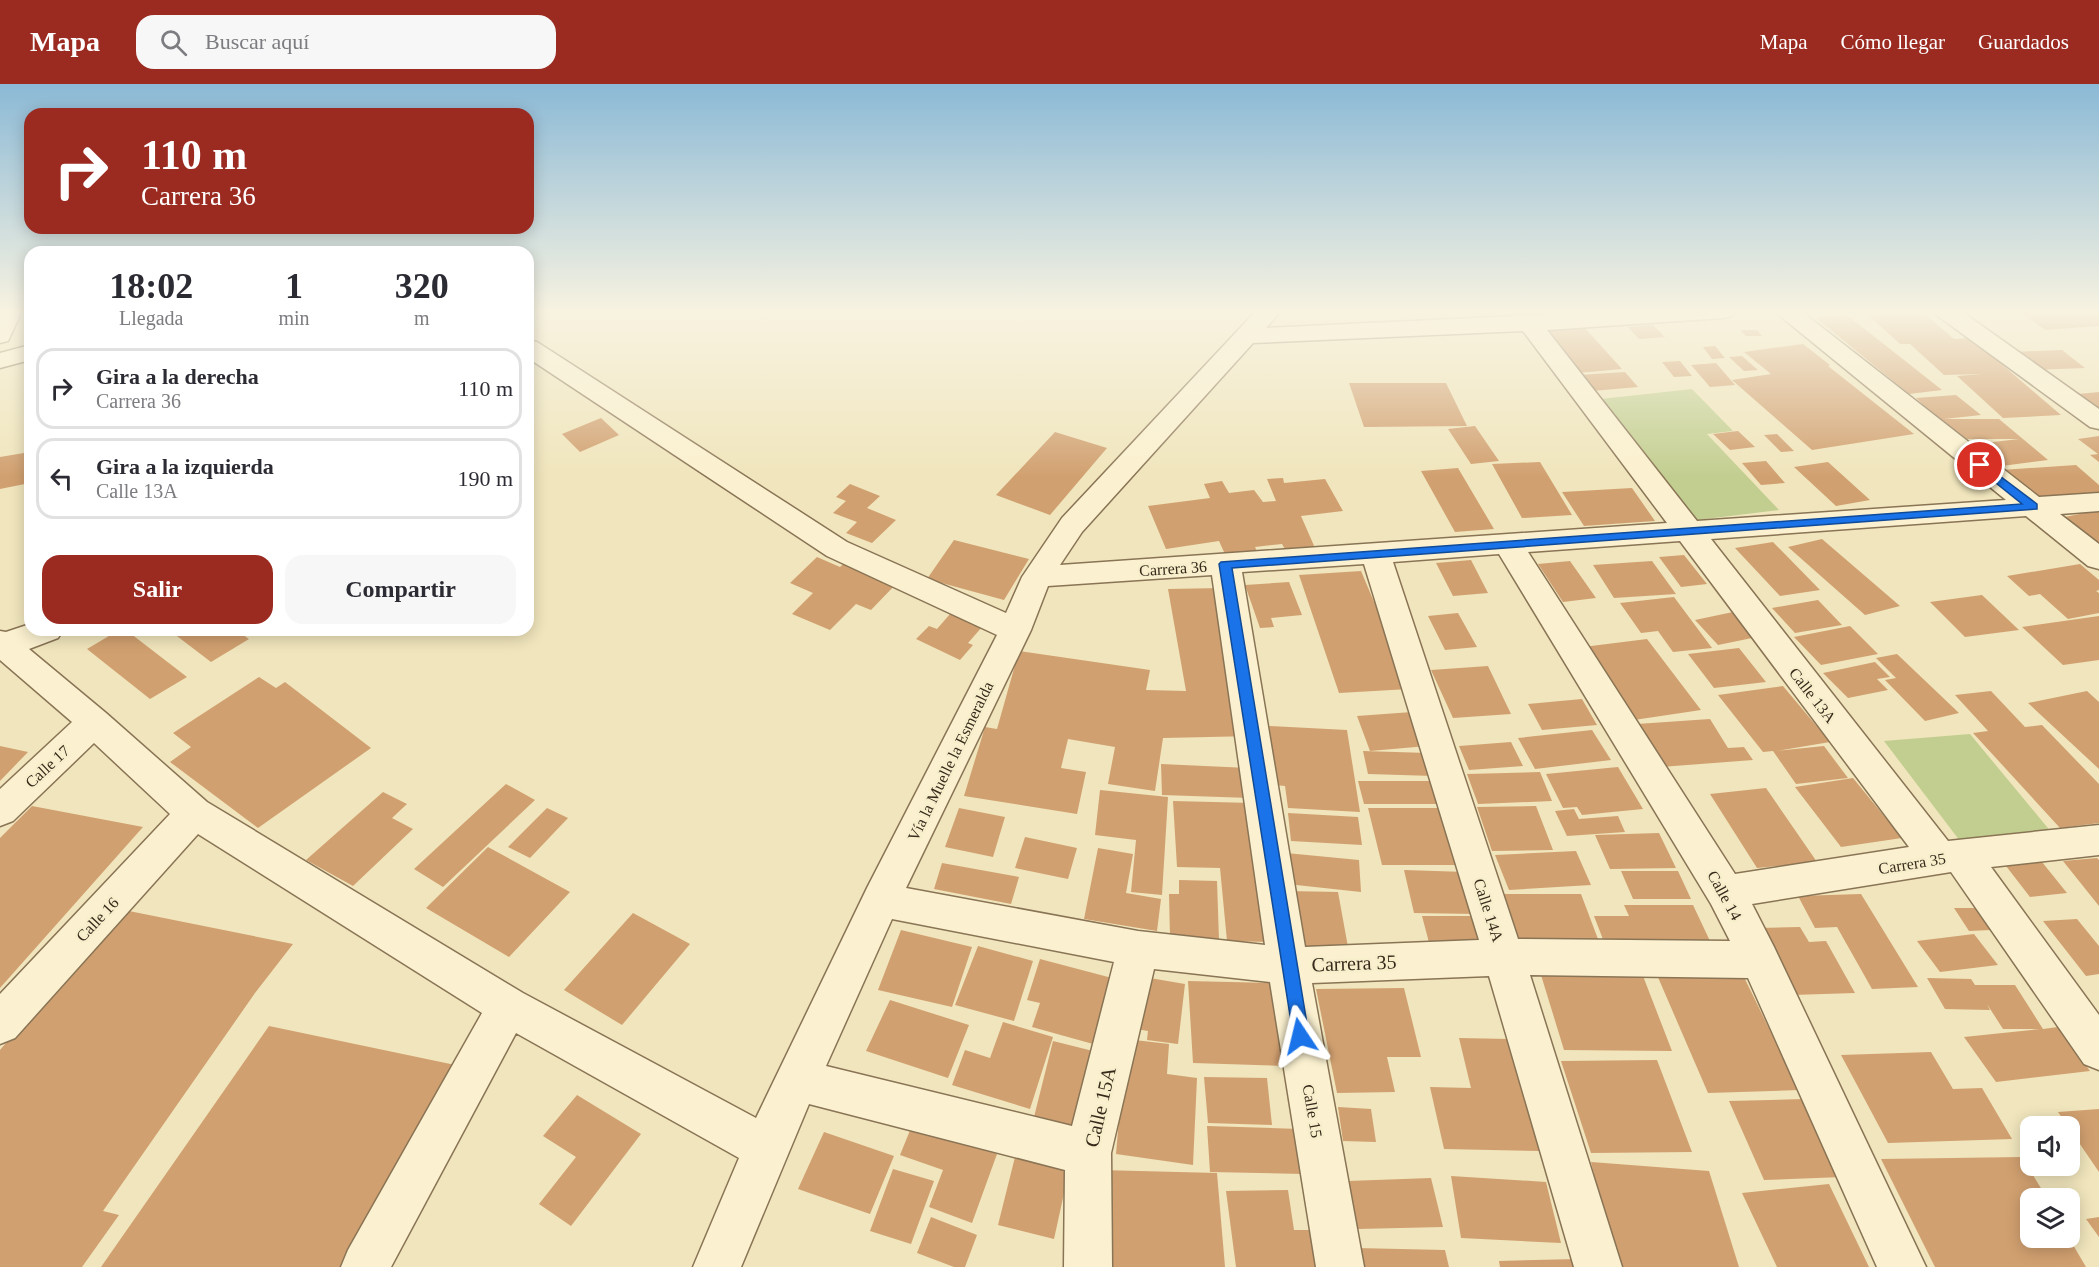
<!DOCTYPE html>
<html lang="es">
<meta charset="utf-8">
<style>
body{margin:0;font-family:"Times New Roman",serif;background:#f7f7f7;color:#2b2b33;height:100vh;display:flex;flex-direction:column;font-size:22px;white-space:nowrap}
*{box-sizing:border-box;margin:0}
p{font-size:20px;color:#7c7c81}
.icon{flex:none;width:33px;height:33px;fill:none;stroke:currentColor;stroke-width:2;stroke-linecap:round;stroke-linejoin:round}
.map{position:relative;flex:1;overflow:hidden}
.details{position:absolute;left:24px;top:162px;width:510px;height:390px;display:flex;flex-direction:column;background:#fff;border-radius:18px;box-shadow:0 3px 15px #0003}
.details>*{flex:none}
.guide{position:absolute;left:24px;top:24px;width:510px;height:126px;border-radius:18px;box-shadow:0 3px 15px #0003;background:#9b2a21;color:#fff;overflow:hidden}
.controls{position:absolute;left:2020px;top:1032px;display:grid;gap:12px}
.controls a{display:grid;place-items:center;width:60px;height:60px;border-radius:12px;background:#fff;box-shadow:0 3px 15px #0003;font-size:30px}
.pin{position:absolute;display:grid;place-items:center;width:51px;height:51px;color:#fff;margin:-26px;border:3px solid #fff;border-radius:50%;box-shadow:0 2px 6px #0007}
.me{position:absolute;width:66px;margin:-33px;rotate:350deg;stroke-linejoin:round;filter:drop-shadow(0 0 4px #0008)}
.turn{display:flex;align-items:center;gap:21px;height:126px;padding:0 18px;font-size:27px}
.turn .icon{width:78px;height:78px;stroke-width:2.5}
.turn b{display:block;font-size:42px;line-height:51px}
.eta{display:flex;justify-content:space-evenly;align-items:center;height:102px;text-align:center}
.eta b{font-size:36px;font-weight:800;line-height:42px}
.action{display:flex;gap:12px;margin-top:auto;padding:12px 18px}
.action a{flex:1;height:69px;border-radius:18px;background:#9b2a21;color:#fff;font-size:24px;font-weight:800;line-height:69px;text-align:center}
.action a+a{background:#f7f7f7;color:#2b2b33}
ul{padding:0;list-style:none}
li{display:flex;align-items:center;gap:18px;height:81px;margin:0 12px 9px;padding:0 6px;border:3px solid #e1e1e2;border-radius:18px}
li div{flex:1}
li b{display:block;font-size:22px}
li em{font-style:normal}
header{display:flex;align-items:center;gap:36px;box-sizing:border-box;height:84px;padding:0 30px;background:#9b2a21;color:#fff}
header strong{font-size:28px}
nav{display:flex;gap:33px;margin-inline-start:auto;font-size:21px}
.search{width:420px;height:54px;background:#f7f7f7;display:flex;align-items:center;gap:15px;box-sizing:border-box;padding:0 21px;border-radius:18px;color:#7c7c81;font-size:22px}
.map>svg:first-child{display:block}
</style>
<header>
<strong>Mapa</strong>
<div class="search"><svg class="icon" aria-label="search" viewBox="0 0 24 24"><circle cx="10" cy="10" r="6"/><path d="M15 15l6 6"/></svg>Buscar aquí</div>
<nav><a>Mapa</a><a>Cómo llegar</a><a>Guardados</a></nav>
</header>
<div class="map">
<svg width="2099" height="1183" viewBox="0 0 2099 1183">
<rect width="100%" height="100%" fill="#f0e5bc"/>
<path fill="#c2ce90" d="M 1692,305 L 1733,347 L 1707,350 L 1779,426 L 1697,436 L 1592,316 Z
M 1970,650 L 2052,749 L 1960,757 L 1884,657 Z"/>
<path fill="#d1a070" d="M 2018,227 L 2090,227 L 2099,233 L 2099,242 L 2045,246 Z
M 1924,229 L 1954,255 L 1971,254 L 2061,331 L 2003,334 L 1957,292 L 1982,290 L 1944,291 L 1910,260 L 1900,260 L 1868,231 Z
M 1847,231 L 1942,306 L 1909,310 L 1816,234 Z
M 1653,241 L 1665,253 L 1639,255 L 1628,243 Z
M 1584,243 L 1622,285 L 1578,289 L 1543,246 Z
M 1740,246 L 1757,246 L 1762,252 L 1746,252 Z
M 1803,260 L 1830,281 L 1828,282 L 1914,350 L 1812,366 L 1732,296 L 1771,290 L 1744,268 Z
M 1715,262 L 1725,274 L 1712,275 L 1703,263 Z
M 2062,266 L 2085,284 L 2034,286 L 2011,268 Z
M 1742,272 L 1758,286 L 1744,287 L 1729,273 Z
M 1680,277 L 1692,292 L 1674,293 L 1662,278 Z
M 1716,279 L 1735,301 L 1710,303 L 1691,281 Z
M 1625,288 L 1638,303 L 1592,307 L 1579,291 Z
M 1349,299 L 1446,299 L 1467,342 L 1364,343 Z
M 2099,308 L 2099,326 L 2078,310 Z
M 1956,311 L 1981,331 L 1944,335 L 1999,335 L 2048,376 L 1994,383 L 1968,361 L 2019,355 L 1959,355 L 1916,314 Z
M 601,334 L 619,351 L 580,368 L 562,350 Z
M 1475,342 L 1499,377 L 1471,380 L 1448,345 Z
M 1738,347 L 1755,363 L 1730,366 L 1713,350 Z
M 1055,348 L 1107,364 L 1050,431 L 996,411 Z
M 1777,350 L 1794,367 L 1781,368 L 1764,351 Z
M 2099,352 L 2099,378 L 2090,371 L 2098,370 L 2078,355 Z
M 30,368 L 30,399 L 0,405 L 0,373 Z
M 1766,377 L 1785,399 L 1761,401 L 1742,379 Z
M 1540,378 L 1572,431 L 1522,434 L 1492,380 Z
M 1828,378 L 1870,416 L 1836,422 L 1794,383 Z
M 2076,381 L 2099,401 L 2099,409 L 2032,415 L 2001,386 Z
M 1458,384 L 1494,445 L 1455,448 L 1421,387 Z
M 1283,394 L 1284,399 L 1325,395 L 1343,427 L 1301,432 L 1315,464 L 1286,467 L 1282,460 L 1255,463 L 1261,475 L 1229,479 L 1219,457 L 1166,465 L 1148,422 L 1210,414 L 1204,400 L 1222,397 L 1229,409 L 1254,406 L 1263,418 L 1276,417 L 1267,395 Z
M 850,400 L 880,412 L 867,424 L 896,436 L 872,459 L 846,449 L 857,438 L 833,429 L 846,417 L 836,413 Z
M 1632,404 L 1655,437 L 1584,442 L 1562,408 Z
M 2099,426 L 2099,462 L 2060,434 Z
M 1822,455 L 1900,522 L 1865,531 L 1788,463 Z
M 954,456 L 1029,475 L 1004,516 L 927,495 Z
M 1773,458 L 1820,506 L 1780,512 L 1735,464 Z
M 1684,471 L 1707,500 L 1681,503 L 1659,473 Z
M 817,473 L 840,483 L 845,478 L 897,499 L 871,526 L 856,520 L 830,546 L 792,530 L 813,509 L 790,499 Z
M 1471,476 L 1488,509 L 1453,512 L 1436,479 Z
M 1570,477 L 1596,514 L 1563,518 L 1538,480 Z
M 1652,477 L 1676,510 L 1614,514 L 1593,481 Z
M 2080,480 L 2099,496 L 2099,506 L 2096,507 L 2099,509 L 2099,529 L 2068,535 L 2040,510 L 2029,512 L 2007,492 Z
M 1361,487 L 1380,532 L 1409,605 L 1339,609 L 1299,491 Z
M 1289,498 L 1302,531 L 1271,534 L 1274,543 L 1260,544 L 1245,501 Z
M 1223,504 L 1254,652 L 1163,654 L 1155,707 L 1108,700 L 1115,663 L 1068,655 L 1061,684 L 1086,688 L 1077,730 L 964,712 L 985,643 L 997,645 L 1019,567 L 1150,586 L 1146,606 L 1186,607 L 1168,505 Z
M 1982,511 L 2019,546 L 1965,553 L 1930,518 Z
M 1674,513 L 1712,564 L 1673,568 L 1658,547 L 1641,549 L 1620,519 Z
M 1818,516 L 1842,541 L 1795,549 L 1772,524 Z
M 1733,528 L 1757,553 L 1718,561 L 1695,536 Z
M 1458,529 L 1477,563 L 1445,566 L 1428,532 Z
M 950,530 L 982,543 L 968,559 L 973,561 L 960,576 L 916,555 L 929,542 L 937,545 Z
M 2099,532 L 2099,576 L 2063,581 L 2022,543 Z
M 1850,542 L 1878,570 L 1821,581 L 1794,553 Z
M 119,546 L 126,546 L 187,593 L 150,615 L 87,565 Z
M 169,546 L 236,546 L 249,555 L 211,578 Z
M 1647,555 L 1701,626 L 1634,636 L 1583,563 Z
M 1739,564 L 1766,598 L 1714,604 L 1688,570 Z
M 1897,570 L 1959,629 L 1925,637 L 1885,596 L 1896,594 L 1876,574 Z
M 1875,578 L 1890,593 L 1877,595 L 1888,606 L 1848,614 L 1823,589 Z
M 1488,582 L 1511,630 L 1453,634 L 1431,586 Z
M 259,593 L 276,604 L 285,598 L 371,664 L 258,744 L 170,678 L 191,663 L 173,649 Z
M 1783,602 L 1830,658 L 1776,667 L 1824,662 L 1848,694 L 1796,700 L 1773,667 L 1763,668 L 1718,611 Z
M 1991,607 L 2025,643 L 2042,641 L 2099,700 L 2099,739 L 2060,744 L 1973,649 L 1988,647 L 1955,611 Z
M 2087,607 L 2099,618 L 2099,685 L 2028,619 Z
M 1582,615 L 1597,641 L 1542,646 L 1528,620 Z
M 1412,628 L 1427,662 L 1370,667 L 1357,632 Z
M 1710,635 L 1728,664 L 1744,663 L 1753,676 L 1661,683 L 1637,640 Z
M 1269,642 L 1347,646 L 1360,728 L 1288,724 L 1285,702 L 1275,701 Z
M 1592,646 L 1611,676 L 1535,685 L 1518,654 Z
M 1511,658 L 1523,682 L 1469,686 L 1459,662 Z
M 0,662 L 28,668 L 0,697 Z
M 1363,667 L 1428,669 L 1434,692 L 1368,690 Z
M 1161,680 L 1248,684 L 1250,714 L 1162,711 Z
M 1618,683 L 1643,725 L 1582,731 L 1577,723 L 1563,724 L 1546,690 Z
M 1540,688 L 1552,717 L 1478,720 L 1467,690 Z
M 1853,694 L 1902,754 L 1841,763 L 1795,703 Z
M 1358,697 L 1432,697 L 1439,720 L 1364,720 Z
M 506,700 L 535,716 L 443,803 L 414,785 Z
M 1766,704 L 1817,778 L 1757,784 L 1710,710 Z
M 1100,706 L 1168,713 L 1162,811 L 1131,808 L 1136,756 L 1095,751 Z
M 383,708 L 407,720 L 392,734 L 413,745 L 353,802 L 306,776 Z
M 1173,717 L 1253,719 L 1269,858 L 1227,857 L 1220,784 L 1177,783 Z
M 32,722 L 143,743 L 0,904 L 0,754 Z
M 1536,722 L 1553,766 L 1492,767 L 1477,723 Z
M 547,724 L 568,734 L 530,774 L 508,763 Z
M 959,724 L 1005,733 L 993,773 L 945,763 Z
M 1368,724 L 1447,724 L 1464,781 L 1382,781 Z
M 1574,725 L 1579,735 L 1618,732 L 1625,748 L 1567,752 L 1555,727 Z
M 1288,729 L 1358,733 L 1362,761 L 1291,757 Z
M 1659,749 L 1676,784 L 1610,785 L 1595,751 Z
M 1025,753 L 1077,764 L 1068,795 L 1015,784 Z
M 488,763 L 570,808 L 509,873 L 426,824 Z
M 1098,764 L 1133,770 L 1126,809 L 1161,815 L 1157,847 L 1084,835 Z
M 1576,767 L 1591,801 L 1509,806 L 1495,771 Z
M 1286,769 L 1359,776 L 1361,808 L 1287,800 Z
M 2097,774 L 2099,776 L 2099,822 L 2063,777 Z
M 2042,778 L 2067,809 L 2030,813 L 2006,782 Z
M 942,779 L 1019,793 L 1011,820 L 934,805 Z
M 1404,786 L 1466,788 L 1477,830 L 1414,829 Z
M 1621,787 L 1678,787 L 1691,815 L 1633,815 Z
M 1179,796 L 1217,797 L 1219,856 L 1170,853 L 1169,810 L 1179,810 Z
M 1288,807 L 1338,808 L 1350,874 L 1299,874 Z
M 1504,810 L 1581,810 L 1601,863 L 1521,862 Z
M 1861,810 L 1918,903 L 1872,905 L 1837,843 L 1815,844 L 1798,812 Z
M 1624,821 L 1693,821 L 1710,857 L 1604,858 L 1594,832 L 1629,832 Z
M 1954,824 L 1975,824 L 1991,846 L 1969,847 Z
M 119,825 L 293,860 L 255,909 L 103,1127 L 119,1131 L 82,1183 L 0,1183 L 0,966 Z
M 633,829 L 690,860 L 622,941 L 564,906 Z
M 1422,832 L 1477,832 L 1487,866 L 1431,866 Z
M 2077,835 L 2099,862 L 2099,890 L 2086,892 L 2043,837 Z
M 1800,843 L 1809,858 L 1826,857 L 1855,909 L 1792,911 L 1758,844 Z
M 901,846 L 972,863 L 952,923 L 878,906 Z
M 1974,850 L 1998,881 L 1940,888 L 1917,857 Z
M 978,862 L 1033,877 L 1014,937 L 955,921 Z
M 1040,875 L 1112,894 L 1093,960 L 1032,943 L 1040,919 L 1027,916 Z
M 1742,889 L 1799,1006 L 1708,1009 L 1657,891 Z
M 1541,891 L 1643,892 L 1672,967 L 1564,966 Z
M 1138,892 L 1185,900 L 1178,960 L 1147,956 L 1148,947 L 1131,944 Z
M 1927,894 L 1971,895 L 1975,901 L 2015,901 L 2043,945 L 2058,943 L 2090,987 L 1996,998 L 1964,953 L 2040,945 L 2003,945 L 1987,920 L 1990,926 L 1945,925 Z
M 1188,897 L 1275,899 L 1285,982 L 1193,979 Z
M 1404,904 L 1421,973 L 1387,973 L 1395,1008 L 1337,1009 L 1316,905 Z
M 890,916 L 969,941 L 948,994 L 866,967 Z
M 1003,938 L 1053,953 L 1030,1025 L 952,1001 L 965,966 L 990,974 Z
M 269,942 L 460,982 L 346,1183 L 101,1183 Z
M 1459,954 L 1509,955 L 1539,1067 L 1444,1065 L 1430,1003 L 1471,1004 Z
M 1126,955 L 1169,960 L 1167,990 L 1197,994 L 1193,1081 L 1116,1070 Z
M 1053,957 L 1093,967 L 1075,1044 L 1034,1033 Z
M 1931,968 L 1953,1005 L 1982,1004 L 2012,1055 L 1888,1059 L 1841,971 Z
M 1657,976 L 1692,1068 L 1591,1069 L 1561,977 Z
M 1204,993 L 1267,994 L 1272,1041 L 1208,1039 Z
M 577,1011 L 641,1050 L 571,1142 L 539,1120 L 576,1073 L 543,1052 Z
M 1804,1015 L 1842,1093 L 1764,1096 L 1729,1017 Z
M 1338,1023 L 1371,1025 L 1376,1058 L 1343,1057 Z
M 2099,1025 L 2099,1088 L 2058,1028 Z
M 913,1039 L 997,1070 L 972,1139 L 929,1123 L 943,1086 L 900,1071 Z
M 1207,1042 L 1299,1045 L 1304,1090 L 1210,1088 Z
M 824,1048 L 894,1072 L 870,1130 L 798,1105 Z
M 1016,1069 L 1070,1082 L 1054,1155 L 998,1141 Z
M 2022,1073 L 2047,1114 L 2031,1114 L 2031,1154 L 2069,1154 L 2086,1183 L 1935,1183 L 1881,1075 Z
M 1591,1078 L 1709,1087 L 1739,1183 L 1616,1183 Z
M 893,1085 L 934,1097 L 911,1160 L 870,1147 Z
M 1100,1086 L 1217,1089 L 1225,1183 L 1102,1183 Z
M 1451,1092 L 1546,1098 L 1561,1159 L 1461,1154 Z
M 1431,1094 L 1443,1143 L 1357,1145 L 1348,1097 Z
M 1829,1100 L 1869,1183 L 1777,1183 L 1742,1109 Z
M 1288,1106 L 1294,1146 L 1313,1146 L 1318,1183 L 1236,1183 L 1226,1107 Z
M 931,1133 L 977,1151 L 965,1183 L 954,1183 L 917,1169 Z
M 2099,1133 L 2099,1153 L 2086,1135 Z
M 1356,1164 L 1445,1166 L 1449,1183 L 1360,1183 Z
M 1577,1175 L 1579,1183 L 1500,1183 L 1499,1177 Z"/>
<g fill="none" stroke-linecap="round" stroke-linejoin="round">
<defs>
<path id="minor" d="M 0,227 L 22,227 L 8,257 L 0,259 Z
M 1256,227 L 1281,227 L 1266,244 L 1617,227 L 1736,227 L 1732,232 L 1724,234 L 1547,246 L 1697,437 L 2006,416 L 1774,227 L 1801,227 L 2039,413 L 2099,409 L 2099,427 L 2060,430 L 2099,460 L 2099,485 L 2088,482 L 2026,432 L 1711,455 L 1948,757 L 2099,741 L 2099,771 L 1991,783 L 2099,931 L 2099,986 L 2084,980 L 1951,788 L 1752,820 L 1774,863 L 1926,1183 L 1877,1183 L 1748,894 L 1530,891 L 1622,1183 L 1574,1183 L 1489,892 L 1312,899 L 1364,1183 L 1316,1183 L 1270,898 L 1154,885 L 1111,1069 L 1112,1183 L 1064,1183 L 1065,1086 L 809,1020 L 741,1183 L 693,1183 L 739,1074 L 516,949 L 391,1183 L 341,1183 L 348,1166 L 482,929 L 198,750 L 15,954 L 0,960 L 0,910 L 170,730 L 94,659 L 13,737 L 0,742 L 0,705 L 72,638 L 0,576 L 0,547 L 6,548 L 30,540 L 30,546 L 63,546 L 58,554 L 29,565 L 106,629 L 207,718 L 523,909 L 756,1034 L 867,804 L 997,551 L 827,472 L 528,274 L 528,256 L 537,258 L 847,458 L 1006,529 L 1022,493 L 1062,434 ZM 1523,247 L 1667,439 L 1060,481 L 1082,448 L 1253,259 ZM 1680,457 L 1909,763 L 1735,790 L 1528,468 ZM 1499,470 L 1711,820 L 1730,857 L 1518,855 L 1393,478 ZM 1364,480 L 1479,856 L 1305,863 L 1242,488 ZM 1212,491 L 1265,861 L 1138,847 L 906,804 L 1031,546 L 1048,502 ZM 892,835 L 1114,878 L 1072,1042 L 826,982 Z
M 1934,227 L 1961,227 L 2099,325 L 2099,345 L 2090,343 L 1938,232 Z
M 30,261 L 30,276 L 0,284 L 0,269 Z"/>
</defs>
<use href="#minor" stroke="#897455" stroke-width="3"/>
<use href="#minor" fill="#fbf1d0" fill-rule="evenodd"/>
</g>
<linearGradient id="sky" x2="0" y2="1"><stop stop-color="#8bb9d6"/><stop offset="0.58" stop-color="#f8f3e1"/><stop offset="1" stop-color="#f8f3e1" stop-opacity="0"/></linearGradient>
<rect width="2099" height="393" fill="url(#sky)"/>
<path fill="#1a73e8" stroke="#114b97" stroke-width="1.5" d="M 1980,377 L 2037,420 L 2037,425 L 1232,484 L 1309,952 L 1306,957 L 1300,960 L 1294,957 L 1219,480 L 1221,478 L 2022,420 L 1976,383 L 1974,381 Z"/>
<g text-anchor="middle" stroke-width="5" stroke-linejoin="round" paint-order="stroke">
<g font-size="16" fill="#372a1b" stroke="#f7eecc">
<text transform="translate(1173 484) rotate(-4)" y="6">Carrera 36</text>
<text transform="translate(1813 611) rotate(52)" y="6">Calle 13A</text>
<text transform="translate(950 677) rotate(-64)" y="6">Vía la Muelle la Esmeralda</text>
<text transform="translate(47 682) rotate(-43)" y="6">Calle 17</text>
<text transform="translate(1912 779) rotate(-9)" y="6">Carrera 35</text>
<text transform="translate(1725 811) rotate(61)" y="6">Calle 14</text>
<text transform="translate(1489 826) rotate(72)" y="6">Calle 14A</text>
<text transform="translate(97 835) rotate(-47)" y="6">Calle 16</text>
<text transform="translate(1313 1027) rotate(80)" y="6">Calle 15</text>
</g>
<g font-size="20" fill="#372a1b" stroke="#f7eecc">
<text transform="translate(1354 879) rotate(-2)" y="7">Carrera 35</text>
<text transform="translate(1100 1023) rotate(-77)" y="7">Calle 15A</text>
</g>
</g>
</svg>
<div class="controls">
<a><svg class="icon" aria-label="sound" viewBox="0 0 24 24"><path d="M4 9h4l5-4v14l-5-4H4zM17 9q2 3 0 6"/></svg></a>
<a><svg class="icon" aria-label="layers" viewBox="0 0 24 24"><path d="M12 4l9 5-9 5-9-5zM3 14l9 5 9-5"/></svg></a>
</div>
<div class="pin" style="left:1980px;top:381px;background:#d93025"><svg class="icon" aria-label="arrive" viewBox="0 0 24 24"><path d="M6 21V4h12l-3 4 3 4H6"/></svg></div>
<svg class="me" style="left:1300px;top:952px" viewBox="-20 -20 40 40"><path d="M0-17L14 15 0 8-14 15z" fill="#1a73e8" stroke="#fff" stroke-width="4"/></svg>
<div class="guide">
<div class="turn"><svg class="icon" aria-label="right" viewBox="0 0 24 24"><path d="M7 20v-9h11M14 6l5 5-5 5"/></svg><div><b>110 m</b>Carrera 36</div></div>
</div>
<section class="details">
<div class="eta">
<div><b>18:02</b><p>Llegada</p></div>
<div><b>1</b><p>min</p></div>
<div><b>320</b><p>m</p></div>
</div>
<ul>
<li><svg class="icon" aria-label="right" viewBox="0 0 24 24"><path d="M7 20v-9h11M14 6l5 5-5 5"/></svg><div><b>Gira a la derecha</b><p>Carrera 36</p></div><em>110 m</em></li>
<li><svg class="icon" aria-label="left" viewBox="0 0 24 24"><path d="M17 20v-9H6M10 6l-5 5 5 5"/></svg><div><b>Gira a la izquierda</b><p>Calle 13A</p></div><em>190 m</em></li>
</ul>
<div class="action"><a>Salir</a><a>Compartir</a></div>
</section>
</div>
